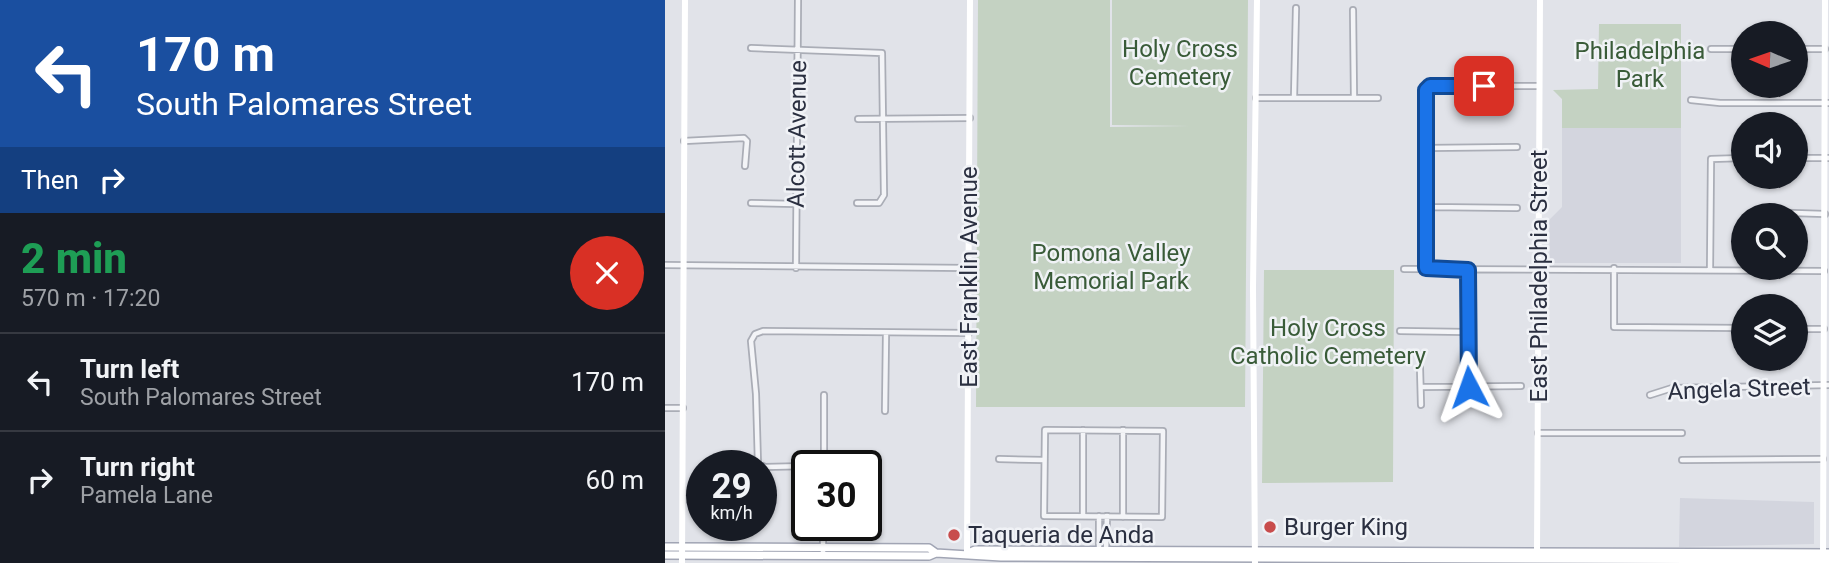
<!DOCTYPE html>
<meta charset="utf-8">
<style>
body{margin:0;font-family:Roboto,sans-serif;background:#242831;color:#f1f3f6;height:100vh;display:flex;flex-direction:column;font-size:26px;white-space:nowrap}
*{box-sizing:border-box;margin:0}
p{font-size:23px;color:#9ea1a6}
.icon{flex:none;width:38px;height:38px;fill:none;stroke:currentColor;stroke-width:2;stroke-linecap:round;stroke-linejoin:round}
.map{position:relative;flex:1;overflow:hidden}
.side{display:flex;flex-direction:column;background:#171b24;width:665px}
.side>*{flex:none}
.banner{background:#1a4fa0;color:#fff;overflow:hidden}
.needle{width:46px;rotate:272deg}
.controls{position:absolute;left:1066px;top:21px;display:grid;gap:14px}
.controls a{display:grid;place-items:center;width:77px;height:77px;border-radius:50%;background:#171b24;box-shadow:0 2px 5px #0004;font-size:35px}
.speed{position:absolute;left:21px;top:450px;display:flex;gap:14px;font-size:35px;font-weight:700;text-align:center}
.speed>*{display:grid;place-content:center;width:91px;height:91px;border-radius:50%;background:#171b24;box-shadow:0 2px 5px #0004;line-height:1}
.speed small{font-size:18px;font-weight:400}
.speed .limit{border:4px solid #111;border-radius:10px;background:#fff;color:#111}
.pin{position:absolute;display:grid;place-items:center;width:60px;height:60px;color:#fff;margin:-30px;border-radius:14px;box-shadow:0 4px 10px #0006}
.me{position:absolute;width:77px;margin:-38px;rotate:356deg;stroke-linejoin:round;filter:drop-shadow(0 0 5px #0008)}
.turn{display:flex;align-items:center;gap:24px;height:147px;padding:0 21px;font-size:32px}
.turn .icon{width:91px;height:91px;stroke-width:2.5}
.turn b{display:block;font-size:49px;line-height:60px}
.then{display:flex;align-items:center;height:66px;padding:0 21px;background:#0003;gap:14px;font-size:26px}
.round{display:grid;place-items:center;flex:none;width:74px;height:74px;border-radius:37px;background:#242831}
.headline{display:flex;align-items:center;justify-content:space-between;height:119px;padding:0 21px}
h1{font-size:42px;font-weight:800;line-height:52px;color:#1e9e55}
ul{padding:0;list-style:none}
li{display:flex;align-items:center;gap:21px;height:98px;padding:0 21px;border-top:2px solid #363941}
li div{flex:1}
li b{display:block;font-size:26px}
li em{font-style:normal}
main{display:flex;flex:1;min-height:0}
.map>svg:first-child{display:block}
</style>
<main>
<section class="side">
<div class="banner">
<div class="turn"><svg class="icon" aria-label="left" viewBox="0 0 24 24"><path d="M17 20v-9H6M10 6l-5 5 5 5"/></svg><div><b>170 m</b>South Palomares Street</div></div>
<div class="then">Then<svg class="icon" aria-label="right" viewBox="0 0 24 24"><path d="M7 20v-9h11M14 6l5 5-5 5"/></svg></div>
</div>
<div class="headline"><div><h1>2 min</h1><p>570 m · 17:20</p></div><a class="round" style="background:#d93025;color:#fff"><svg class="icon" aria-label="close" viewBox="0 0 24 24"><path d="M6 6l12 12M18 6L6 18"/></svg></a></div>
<ul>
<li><svg class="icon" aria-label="left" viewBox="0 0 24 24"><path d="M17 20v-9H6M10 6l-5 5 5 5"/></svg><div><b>Turn left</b><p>South Palomares Street</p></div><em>170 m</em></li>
<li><svg class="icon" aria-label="right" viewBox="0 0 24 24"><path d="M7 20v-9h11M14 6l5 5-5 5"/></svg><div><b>Turn right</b><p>Pamela Lane</p></div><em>60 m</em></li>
</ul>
</section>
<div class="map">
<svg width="1164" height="563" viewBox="0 0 1164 563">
<rect width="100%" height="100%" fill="#e1e3e9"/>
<path fill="#d3d5de" d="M 897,128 L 1016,128 L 1016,263 L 885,263 L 884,220 L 897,207 Z
M 1015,498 L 1149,502 L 1149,544 L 1014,547 Z"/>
<path fill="#c4d2c2" d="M 313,0 L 445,0 L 445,127 L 525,126 L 447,125 L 447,0 L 583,0 L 580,407 L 311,407 Z
M 934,24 L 1016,24 L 1016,128 L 897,128 L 897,99 L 888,90 L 933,89 Z
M 599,270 L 729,270 L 728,482 L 597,483 Z"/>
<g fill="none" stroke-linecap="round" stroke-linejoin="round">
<defs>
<path id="street" d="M 688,10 L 689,98
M 86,48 L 217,53 L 219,195 L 214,203 L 192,203
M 1046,49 L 1078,49
M 1130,49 L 1160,49
M 591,98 L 713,98
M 629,98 L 631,8
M 1026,100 L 1055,103 L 1164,103
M 193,119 L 305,118
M 19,141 L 79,138 L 82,141 L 80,166
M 762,148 L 852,147
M 1130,158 L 1164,158
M 86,203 L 131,204
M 763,207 L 852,208
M 1099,212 L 1160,214
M 0,265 L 303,268
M 131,268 L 133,0
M 761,268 L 761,90 L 765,86 L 873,86
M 949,268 L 949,327 L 1078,328
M 739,269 L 1159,271
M 1045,270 L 1046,159 L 1078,158
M 1130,329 L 1159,329
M 735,331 L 801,332
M 802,365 L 804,387
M 755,368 L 756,405
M 756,387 L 856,386
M 800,387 L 803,270
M 159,395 L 159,466
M 985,395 L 1007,388 L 1164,385
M 0,408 L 18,408
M 220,411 L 221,334
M 380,430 L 498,431 L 497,517 L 379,516 Z
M 873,433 L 1017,433
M 334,459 L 379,460
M 1017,460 L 1158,459
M 142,466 L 100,467 L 93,464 L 91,394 L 86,341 L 90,334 L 98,331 L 304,333
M 418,516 L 418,430
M 458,517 L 458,430
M 434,551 L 434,516
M 441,551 L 442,516
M 158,555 L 158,525"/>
<path id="primary" d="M 0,547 L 264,548 L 271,553
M 303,553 L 310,550 L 1164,553
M 0,555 L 264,556 L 271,553 L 336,557 L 1164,560"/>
</defs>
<use href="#street" stroke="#aaadb6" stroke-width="8"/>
<use href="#primary" stroke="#a1a5b4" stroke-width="10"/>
<use href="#street" stroke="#f3f4f7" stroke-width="4.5"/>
<path stroke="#fff" stroke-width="6" d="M 872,551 L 875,0
M 302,553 L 305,0
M 1158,558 L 1160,0
M 17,563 L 20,0
M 590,563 L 588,288 L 592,0"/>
<use href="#primary" stroke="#fff" stroke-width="7"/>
</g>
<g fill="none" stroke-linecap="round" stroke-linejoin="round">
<defs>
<path id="route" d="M 804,387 L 803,270 L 761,268 L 761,90 L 765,86 L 819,86"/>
</defs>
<use href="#route" stroke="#114b97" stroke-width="18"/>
<use href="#route" stroke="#1a73e8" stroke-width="12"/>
</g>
<g fill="#c84c4c" stroke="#f0f2f6" stroke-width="2.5">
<circle cx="605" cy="527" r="7"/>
<circle cx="289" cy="535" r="7"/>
</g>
<g text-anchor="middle" stroke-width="5" stroke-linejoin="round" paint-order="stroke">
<g font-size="24" fill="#395b38" stroke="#f0f2f6">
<text x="515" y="57">Holy Cross<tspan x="515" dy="28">Cemetery</tspan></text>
<text x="975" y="59">Philadelphia<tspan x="975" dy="28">Park</tspan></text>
<text x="446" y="261">Pomona Valley<tspan x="446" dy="28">Memorial Park</tspan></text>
<text x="663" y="336">Holy Cross<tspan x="663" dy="28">Catholic Cemetery</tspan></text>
</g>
<g font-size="24" fill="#2a2f40" stroke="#f0f2f6">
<text transform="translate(132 134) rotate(-89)" y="8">Alcott Avenue</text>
<text transform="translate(874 276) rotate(-90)" y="8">East Philadelphia Street</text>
<text transform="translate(304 277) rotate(-90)" y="8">East Franklin Avenue</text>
<text transform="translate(1074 389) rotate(-2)" y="8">Angela Street</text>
</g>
<g font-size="24" fill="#2a2f40" stroke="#f0f2f6" text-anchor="start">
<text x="619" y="535">Burger King</text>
<text x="303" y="543">Taqueria de Anda</text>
</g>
</g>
</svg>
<div class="controls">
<a><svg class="needle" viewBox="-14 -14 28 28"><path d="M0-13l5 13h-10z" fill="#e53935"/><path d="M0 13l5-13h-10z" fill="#9ea1a6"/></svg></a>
<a><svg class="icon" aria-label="sound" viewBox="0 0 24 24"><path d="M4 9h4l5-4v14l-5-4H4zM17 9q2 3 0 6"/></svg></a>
<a><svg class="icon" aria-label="search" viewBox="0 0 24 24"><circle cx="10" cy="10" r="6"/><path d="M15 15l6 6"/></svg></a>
<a><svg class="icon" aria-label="layers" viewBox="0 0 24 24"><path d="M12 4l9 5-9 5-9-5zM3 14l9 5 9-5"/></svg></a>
</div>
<div class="speed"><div>29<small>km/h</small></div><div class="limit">30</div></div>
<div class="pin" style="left:819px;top:86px;background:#d93025"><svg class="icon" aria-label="arrive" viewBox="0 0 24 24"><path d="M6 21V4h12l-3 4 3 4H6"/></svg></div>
<svg class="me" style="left:804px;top:387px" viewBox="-20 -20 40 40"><path d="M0-17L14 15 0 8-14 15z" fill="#1a73e8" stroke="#fff" stroke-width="4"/></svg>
</div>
</main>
